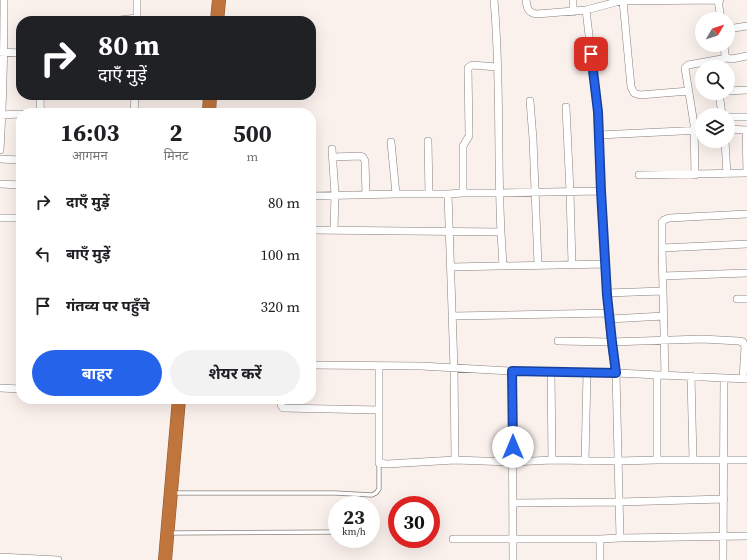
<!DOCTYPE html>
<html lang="hi">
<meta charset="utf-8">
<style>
body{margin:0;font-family:"Source Serif 4","Noto Sans Devanagari",serif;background:#f2f2f2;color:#202124;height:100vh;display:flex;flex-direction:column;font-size:15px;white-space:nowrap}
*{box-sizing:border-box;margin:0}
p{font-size:13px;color:#757577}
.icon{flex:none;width:22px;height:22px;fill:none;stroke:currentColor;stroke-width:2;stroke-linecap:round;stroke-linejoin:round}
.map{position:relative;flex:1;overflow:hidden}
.details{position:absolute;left:16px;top:108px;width:300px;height:296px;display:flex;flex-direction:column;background:#fff;border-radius:16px;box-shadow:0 4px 16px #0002}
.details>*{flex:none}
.hud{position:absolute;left:16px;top:16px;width:300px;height:84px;border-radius:16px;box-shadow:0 4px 16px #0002;background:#202124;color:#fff;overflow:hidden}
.needle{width:26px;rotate:51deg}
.fabs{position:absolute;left:695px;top:12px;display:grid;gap:8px}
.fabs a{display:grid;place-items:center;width:40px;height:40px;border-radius:50%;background:#fff;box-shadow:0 4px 16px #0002;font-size:20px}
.speed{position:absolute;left:328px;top:496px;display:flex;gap:8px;font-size:20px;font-weight:700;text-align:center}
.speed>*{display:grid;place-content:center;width:52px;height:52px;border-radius:50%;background:#fff;box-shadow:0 4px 16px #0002;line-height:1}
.speed small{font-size:10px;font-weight:400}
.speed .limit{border:6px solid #d22;background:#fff;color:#111}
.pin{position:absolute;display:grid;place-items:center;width:34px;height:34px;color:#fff;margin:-17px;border-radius:8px;box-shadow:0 2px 6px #0006}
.me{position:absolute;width:44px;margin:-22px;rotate:0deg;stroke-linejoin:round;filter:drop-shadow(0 0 3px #0008)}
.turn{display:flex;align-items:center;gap:14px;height:84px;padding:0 16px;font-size:18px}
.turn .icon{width:52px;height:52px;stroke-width:2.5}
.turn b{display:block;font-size:28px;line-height:34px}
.eta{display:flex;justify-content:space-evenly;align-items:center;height:68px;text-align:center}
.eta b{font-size:24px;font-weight:700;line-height:28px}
.action{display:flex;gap:8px;margin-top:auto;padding:8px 16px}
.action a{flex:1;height:46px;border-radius:24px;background:#2563eb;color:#fff;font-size:16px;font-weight:700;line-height:46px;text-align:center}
.action a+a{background:#f2f2f2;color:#202124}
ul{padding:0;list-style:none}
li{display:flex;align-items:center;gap:12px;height:52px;padding:0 16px}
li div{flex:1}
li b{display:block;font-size:15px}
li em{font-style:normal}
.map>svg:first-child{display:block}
</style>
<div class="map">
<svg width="747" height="560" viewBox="0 0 747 560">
<rect width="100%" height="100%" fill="#faf0ec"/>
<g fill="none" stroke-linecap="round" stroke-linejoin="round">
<defs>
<path id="lane" d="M 174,493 L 335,493 L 372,495 L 376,493 L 379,489 L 379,463
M 170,533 L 337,532"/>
<path id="street" d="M 494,0 C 501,77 497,154 501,232
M 526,0 C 527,8 528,13 537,14 L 586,10 L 620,1 L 720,0
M 573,0 L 573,12
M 718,0 L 721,19
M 623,1 L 631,87 L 634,93 L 640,95 L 689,91
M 586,10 L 598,111 L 601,191 L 607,295 L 611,342 L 616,373 L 620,538
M 111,21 L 137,18
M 137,21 L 137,0
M 728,29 L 747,26
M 724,45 L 725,55 L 727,58 L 732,59 L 747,56
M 0,52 L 21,53
M 728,91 L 747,90
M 719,93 L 722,115
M 41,95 C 40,101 39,108 42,113
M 530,101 L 533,139 L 538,265
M 566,107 L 570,192 L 572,264
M 134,113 L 135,95
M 0,115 L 21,114
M 728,117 L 747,117
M 728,129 L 747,130
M 746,130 L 747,173
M 599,135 L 702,130
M 428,141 L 429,194
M 725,141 L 727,174
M 391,142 L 396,194
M 332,149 L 335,195 L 334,230
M 0,150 C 3,100 4,50 4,0
M 333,157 L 360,156 L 363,157 L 365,161 L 366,194
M 0,159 L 21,160
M 639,175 L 747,173
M 695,175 L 694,124 L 685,68 L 688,65 L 727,58
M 0,184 L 21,185
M 463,193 L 463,146 L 469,136 L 469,133 L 468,68 L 469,67 L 472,65 L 497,67
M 311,196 L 396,194 L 448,194 L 463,193 L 499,193 L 601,191
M 0,218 L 21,218
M 311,230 L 501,232 L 503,266
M 662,248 L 747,244
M 451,267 L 606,264
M 663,276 L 747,273
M 607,293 L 663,291
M 737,299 L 747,299
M 452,316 L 609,313
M 610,319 L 664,316
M 558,341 L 611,342 L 702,339 L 739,341 L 743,342 L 745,347 L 743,379
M 311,365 L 421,366 L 512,371 L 616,373 L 747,379
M 379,366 L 379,463 L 387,464 L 455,460 L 454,368 L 448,194
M 512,371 L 513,560
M 551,372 L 552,460
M 665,375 L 662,248 L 662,222 L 664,220 L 669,218 L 747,214
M 691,376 L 693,460
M 0,388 L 21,389
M 281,399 C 281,403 280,405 283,408 L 379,410
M 455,460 L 513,462 L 552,460 L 618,461 L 657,460 L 747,460
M 657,460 L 657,375
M 585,461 L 587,373
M 513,503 L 619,502 L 724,499
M 453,539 L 600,539 L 620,538 L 747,536
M 0,557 L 58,560
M 600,560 L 600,539
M 723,560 L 724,378"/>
<path id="highway" d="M 217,21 L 219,0
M 209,113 L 210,95
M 165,560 L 179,399"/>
</defs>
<use href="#lane" stroke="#88807c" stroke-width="5"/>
<use href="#street" stroke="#88807c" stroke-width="8"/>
<use href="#highway" stroke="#885731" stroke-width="14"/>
<use href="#lane" stroke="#fff" stroke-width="3.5"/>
<use href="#street" stroke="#fff" stroke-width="7"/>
<use href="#highway" stroke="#c0753d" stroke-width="13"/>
</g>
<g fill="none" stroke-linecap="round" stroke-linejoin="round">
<defs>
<path id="route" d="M 513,447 L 512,371 L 616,373 L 612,342 L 607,295 L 601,191 L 598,112 L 591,54"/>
</defs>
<use href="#route" stroke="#184099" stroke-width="10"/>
<use href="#route" stroke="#2563eb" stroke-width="7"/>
</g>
</svg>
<div class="fabs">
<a><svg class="needle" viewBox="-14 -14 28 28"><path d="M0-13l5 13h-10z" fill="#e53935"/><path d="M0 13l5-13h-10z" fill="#757577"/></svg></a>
<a><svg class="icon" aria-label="search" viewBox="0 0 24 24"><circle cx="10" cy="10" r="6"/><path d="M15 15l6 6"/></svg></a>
<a><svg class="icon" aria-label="layers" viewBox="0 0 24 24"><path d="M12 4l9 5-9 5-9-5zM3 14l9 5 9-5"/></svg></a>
</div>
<div class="speed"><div>23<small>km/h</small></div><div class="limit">30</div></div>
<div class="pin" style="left:591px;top:54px;background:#d93025"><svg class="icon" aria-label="arrive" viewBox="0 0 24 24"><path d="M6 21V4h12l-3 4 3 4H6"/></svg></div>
<svg class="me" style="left:513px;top:447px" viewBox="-20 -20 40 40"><circle r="19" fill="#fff"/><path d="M0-13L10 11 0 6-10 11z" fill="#2563eb"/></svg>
<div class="hud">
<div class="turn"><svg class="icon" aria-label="right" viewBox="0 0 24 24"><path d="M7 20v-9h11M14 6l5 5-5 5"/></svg><div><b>80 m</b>दाएँ मुड़ें</div></div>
</div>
<section class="details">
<div class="eta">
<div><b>16:03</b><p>आगमन</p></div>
<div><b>2</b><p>मिनट</p></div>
<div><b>500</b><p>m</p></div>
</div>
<ul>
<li><svg class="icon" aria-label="right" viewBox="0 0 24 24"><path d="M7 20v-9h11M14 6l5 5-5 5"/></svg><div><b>दाएँ मुड़ें</b></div><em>80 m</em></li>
<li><svg class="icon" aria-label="left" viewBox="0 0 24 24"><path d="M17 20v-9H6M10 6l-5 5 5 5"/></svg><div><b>बाएँ मुड़ें</b></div><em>100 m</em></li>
<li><svg class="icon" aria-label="arrive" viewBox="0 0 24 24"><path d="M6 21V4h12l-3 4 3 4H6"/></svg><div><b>गंतव्य पर पहुँचे</b></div><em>320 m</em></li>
</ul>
<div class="action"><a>बाहर</a><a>शेयर करें</a></div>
</section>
</div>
